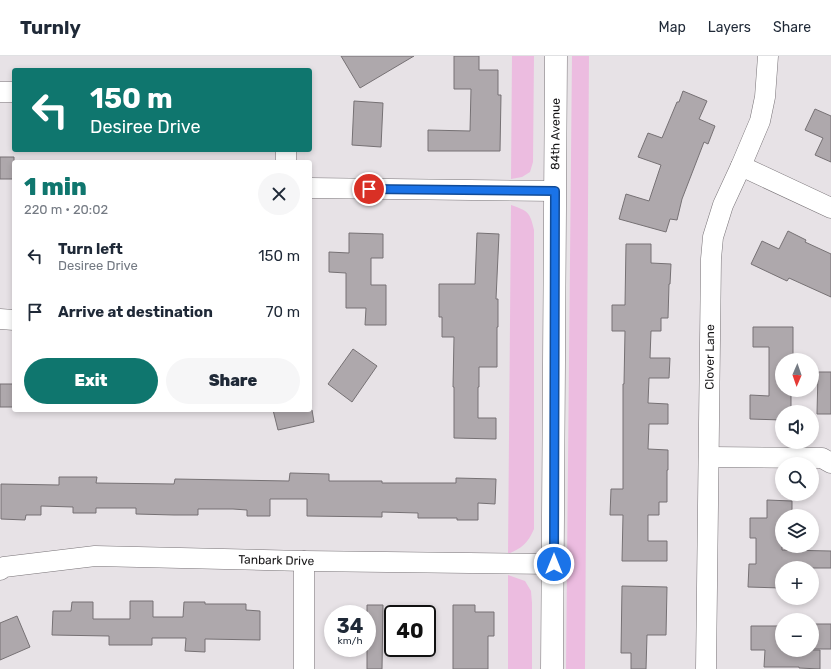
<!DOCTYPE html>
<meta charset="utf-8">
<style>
body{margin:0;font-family:Rubik,sans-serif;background:#f6f6f7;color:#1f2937;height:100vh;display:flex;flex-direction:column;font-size:15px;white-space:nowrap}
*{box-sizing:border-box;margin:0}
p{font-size:13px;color:#747a83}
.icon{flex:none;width:22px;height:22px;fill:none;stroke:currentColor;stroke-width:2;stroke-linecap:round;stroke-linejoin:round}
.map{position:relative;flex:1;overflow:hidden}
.sheet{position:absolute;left:12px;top:104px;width:300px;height:252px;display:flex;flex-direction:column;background:#fff;border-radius:4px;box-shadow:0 2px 6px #0003}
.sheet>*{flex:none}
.top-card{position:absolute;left:12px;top:12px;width:300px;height:84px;border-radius:4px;box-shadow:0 2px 6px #0003;background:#0f766e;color:#fff;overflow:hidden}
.needle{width:26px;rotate:182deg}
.buttons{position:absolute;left:775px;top:297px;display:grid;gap:8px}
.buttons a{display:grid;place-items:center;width:44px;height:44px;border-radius:50%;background:#fff;box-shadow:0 2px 6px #0003;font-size:20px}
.speed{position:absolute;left:324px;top:549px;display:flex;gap:8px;font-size:20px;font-weight:700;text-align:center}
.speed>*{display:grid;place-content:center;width:52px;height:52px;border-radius:50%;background:#fff;box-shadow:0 2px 6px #0003;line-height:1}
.speed small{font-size:10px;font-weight:400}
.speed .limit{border:2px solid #111;border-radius:6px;background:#fff;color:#111}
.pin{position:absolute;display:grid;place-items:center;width:34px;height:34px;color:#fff;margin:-17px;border:2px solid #fff;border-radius:50%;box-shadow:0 1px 4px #0007}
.me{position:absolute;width:44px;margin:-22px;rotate:0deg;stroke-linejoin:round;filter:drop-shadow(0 0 3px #0008)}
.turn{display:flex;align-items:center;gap:14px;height:84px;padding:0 12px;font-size:18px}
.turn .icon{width:52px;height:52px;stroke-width:2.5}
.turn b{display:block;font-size:28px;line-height:34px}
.round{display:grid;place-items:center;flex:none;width:42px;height:42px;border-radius:21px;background:#f6f6f7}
.summary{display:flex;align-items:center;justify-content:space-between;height:68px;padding:0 12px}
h1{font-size:24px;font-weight:800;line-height:30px;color:#0f766e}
.action{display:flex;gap:8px;margin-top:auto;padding:8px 12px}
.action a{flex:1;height:46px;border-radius:24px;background:#0f766e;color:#fff;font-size:16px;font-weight:800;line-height:46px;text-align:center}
.action a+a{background:#f6f6f7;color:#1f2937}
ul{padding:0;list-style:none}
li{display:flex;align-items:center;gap:12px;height:56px;padding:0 12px}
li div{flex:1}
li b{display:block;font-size:15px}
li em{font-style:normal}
header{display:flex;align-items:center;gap:24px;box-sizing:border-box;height:56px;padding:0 20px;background:#fff;border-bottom:1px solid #e0e1e3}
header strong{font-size:19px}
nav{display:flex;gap:22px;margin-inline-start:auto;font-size:14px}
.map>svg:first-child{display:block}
</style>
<header>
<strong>Turnly</strong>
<nav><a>Map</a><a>Layers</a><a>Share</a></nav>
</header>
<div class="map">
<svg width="831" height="613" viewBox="0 0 831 613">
<rect width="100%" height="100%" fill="#e7e2e6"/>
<path fill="#ecbce0" d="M 512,0 L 534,0 L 533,106 L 530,116 L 522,121 L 511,123 Z
M 572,0 L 589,0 L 585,613 L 566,613 Z
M 511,149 C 528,155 530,156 534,174 L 534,473 C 528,487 522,492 508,498 Z
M 508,519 L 525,525 L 531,535 L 532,547 L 532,613 L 508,613 Z"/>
<path fill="#aea8ac" stroke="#767174" d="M 341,0 L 414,0 L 360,32 Z
M 454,0 L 479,0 L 479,14 L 498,14 L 498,39 L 501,39 L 500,95 L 428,95 L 428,74 L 470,75 L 471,33 L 454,33 Z
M 683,35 L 707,45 L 699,63 L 715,70 L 708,88 L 704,86 L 682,143 L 677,164 L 670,163 L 666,176 L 619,163 L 626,138 L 649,145 L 661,109 L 638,101 L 648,77 L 662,82 L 677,46 L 679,46 Z
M 354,45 L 383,47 L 381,91 L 352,89 Z
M 815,53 L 831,60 L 831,106 L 815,99 L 823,82 L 805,74 Z
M 0,101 L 14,101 L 14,123 L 0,123 Z
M 788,175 L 806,184 L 805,186 L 831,198 L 831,241 L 789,222 L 787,225 L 751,208 L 762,185 L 779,193 Z
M 349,177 L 383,178 L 383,202 L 371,202 L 371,229 L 386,229 L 386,269 L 365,269 L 366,252 L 346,252 L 346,217 L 329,216 L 329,196 L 349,197 Z
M 477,177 L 499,178 L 496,243 L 498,243 L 498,271 L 497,271 L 497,311 L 479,311 L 479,331 L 478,331 L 478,362 L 496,362 L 496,383 L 454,382 L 454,331 L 453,331 L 454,281 L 442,281 L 442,261 L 439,261 L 439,228 L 475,228 Z
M 626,188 L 651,188 L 651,207 L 671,208 L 670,228 L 669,228 L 668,262 L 661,262 L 661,275 L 651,275 L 650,302 L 670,302 L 669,322 L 649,322 L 648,347 L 668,348 L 668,368 L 649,368 L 648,393 L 668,394 L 668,414 L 667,414 L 667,446 L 659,446 L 659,459 L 648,459 L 648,485 L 667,485 L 667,505 L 622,505 L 623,459 L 610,459 L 611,433 L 623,433 L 623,328 L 624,328 L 625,275 L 612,275 L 612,249 L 625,249 Z
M 753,271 L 793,271 L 793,304 L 782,304 L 782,334 L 791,334 L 791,356 L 782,356 L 782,364 L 750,363 L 750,339 L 769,340 L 769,291 L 753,291 Z
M 353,293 L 377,310 L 352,346 L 328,328 Z
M 818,316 L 831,316 L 831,358 L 817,358 Z
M 0,328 L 13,328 L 13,351 L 0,351 Z
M 273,354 L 312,354 L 314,366 L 278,374 Z
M 290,417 L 329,418 L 329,425 L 382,425 L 382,427 L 456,427 L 456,422 L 496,423 L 495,448 L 478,447 L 478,464 L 457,464 L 457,462 L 418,462 L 418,457 L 382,456 L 382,461 L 307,460 L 307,443 L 270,443 L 270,460 L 247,460 L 247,454 L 233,453 L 198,453 L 198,459 L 174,459 L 136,458 L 136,452 L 96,452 L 96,457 L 73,457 L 73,451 L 41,450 L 41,459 L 26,459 L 25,464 L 1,463 L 1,428 L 59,429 L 59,421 L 97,421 L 96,427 L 174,428 L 175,423 L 289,425 Z
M 767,444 L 792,445 L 792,460 L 782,460 L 782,494 L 831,495 L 831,512 L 782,512 L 781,532 L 748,531 L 749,508 L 756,508 L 756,482 L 750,482 L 750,462 L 767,462 Z
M 622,530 L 667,531 L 666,579 L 647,579 L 646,613 L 631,613 L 631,597 L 621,597 Z
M 130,545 L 153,545 L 153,561 L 183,561 L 184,546 L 205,546 L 205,548 L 246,548 L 246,554 L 260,555 L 260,584 L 205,583 L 205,596 L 185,595 L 186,582 L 152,582 L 152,589 L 109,589 L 109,580 L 52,579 L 53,555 L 71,555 L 72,546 L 93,546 L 93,563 L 130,563 Z
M 367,549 L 383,549 L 382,613 L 367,613 Z
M 453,549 L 475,549 L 475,556 L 494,556 L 494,580 L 488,580 L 488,613 L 453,613 Z
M 17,560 L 30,591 L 0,604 L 0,567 Z
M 812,568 L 831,568 L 831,593 L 812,593 Z
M 751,570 L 782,570 L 782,594 L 820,594 L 820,613 L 799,612 L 799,611 L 764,611 L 765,594 L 751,594 Z"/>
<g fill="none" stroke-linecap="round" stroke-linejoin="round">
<defs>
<g id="street">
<path d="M 0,36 L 14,36"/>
<path d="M 286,106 L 286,94"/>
<path d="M 741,110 L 831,152"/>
<path d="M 310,132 L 555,135"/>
<path d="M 0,263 L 14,264"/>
<path d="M 709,401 L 822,402 L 831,407"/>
<path d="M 304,505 L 304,613"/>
<path id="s1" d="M 0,514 L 4,511 L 95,500 L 304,505 L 554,508"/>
<path id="s2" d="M 706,613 L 711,203 L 713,181 L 723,149 L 741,110 L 760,65 L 765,41 L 768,0"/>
</g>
<g id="secondary">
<path id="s3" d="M 552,613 L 556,0"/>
</g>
</defs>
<use href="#street" stroke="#787377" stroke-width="21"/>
<use href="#secondary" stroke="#787377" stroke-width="23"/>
<use href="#street" stroke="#fff" stroke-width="20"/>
<use href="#secondary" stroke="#fff" stroke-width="22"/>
</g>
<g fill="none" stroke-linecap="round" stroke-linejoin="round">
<defs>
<path id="route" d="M 369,133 L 555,135 L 554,508"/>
</defs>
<use href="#route" stroke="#114b97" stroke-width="10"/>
<use href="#route" stroke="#1a73e8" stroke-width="7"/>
</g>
<g text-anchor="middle" stroke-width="4" stroke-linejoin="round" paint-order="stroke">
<g font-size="12" fill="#141314" stroke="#f4eff3">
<text dy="4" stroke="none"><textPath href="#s3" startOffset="535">84th Avenue</textPath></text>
<text dy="4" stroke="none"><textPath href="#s2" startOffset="312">Clover Lane</textPath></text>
<text dy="4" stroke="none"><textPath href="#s1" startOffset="278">Tanbark Drive</textPath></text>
</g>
</g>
</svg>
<div class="buttons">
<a><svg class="needle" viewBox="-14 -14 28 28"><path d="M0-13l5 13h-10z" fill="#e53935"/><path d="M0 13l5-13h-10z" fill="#747a83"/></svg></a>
<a><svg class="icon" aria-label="sound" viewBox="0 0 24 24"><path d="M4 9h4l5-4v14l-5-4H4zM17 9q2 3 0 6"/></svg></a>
<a><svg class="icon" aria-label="search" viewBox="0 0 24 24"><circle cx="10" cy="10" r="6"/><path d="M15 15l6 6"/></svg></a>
<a><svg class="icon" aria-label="layers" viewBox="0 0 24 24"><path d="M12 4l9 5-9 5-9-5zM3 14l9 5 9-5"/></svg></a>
<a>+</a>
<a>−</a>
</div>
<div class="speed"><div>34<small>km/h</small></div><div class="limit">40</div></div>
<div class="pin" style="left:369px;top:133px;background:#d93025"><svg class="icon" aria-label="arrive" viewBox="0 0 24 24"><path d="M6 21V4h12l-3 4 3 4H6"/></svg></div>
<svg class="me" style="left:554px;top:508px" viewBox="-20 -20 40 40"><circle r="17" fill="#1a73e8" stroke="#fff" stroke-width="3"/><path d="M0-11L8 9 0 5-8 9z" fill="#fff"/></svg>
<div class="top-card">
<div class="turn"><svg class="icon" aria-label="left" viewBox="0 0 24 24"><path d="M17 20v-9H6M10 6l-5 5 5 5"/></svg><div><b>150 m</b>Desiree Drive</div></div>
</div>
<section class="sheet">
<div class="summary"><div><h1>1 min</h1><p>220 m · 20:02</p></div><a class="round"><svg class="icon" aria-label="close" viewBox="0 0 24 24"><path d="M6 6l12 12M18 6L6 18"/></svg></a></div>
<ul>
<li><svg class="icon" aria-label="left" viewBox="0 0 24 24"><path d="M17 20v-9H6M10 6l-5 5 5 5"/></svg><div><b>Turn left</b><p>Desiree Drive</p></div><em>150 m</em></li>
<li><svg class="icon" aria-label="arrive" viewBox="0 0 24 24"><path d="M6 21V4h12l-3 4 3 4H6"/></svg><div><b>Arrive at destination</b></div><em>70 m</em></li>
</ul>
<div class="action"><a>Exit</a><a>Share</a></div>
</section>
</div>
